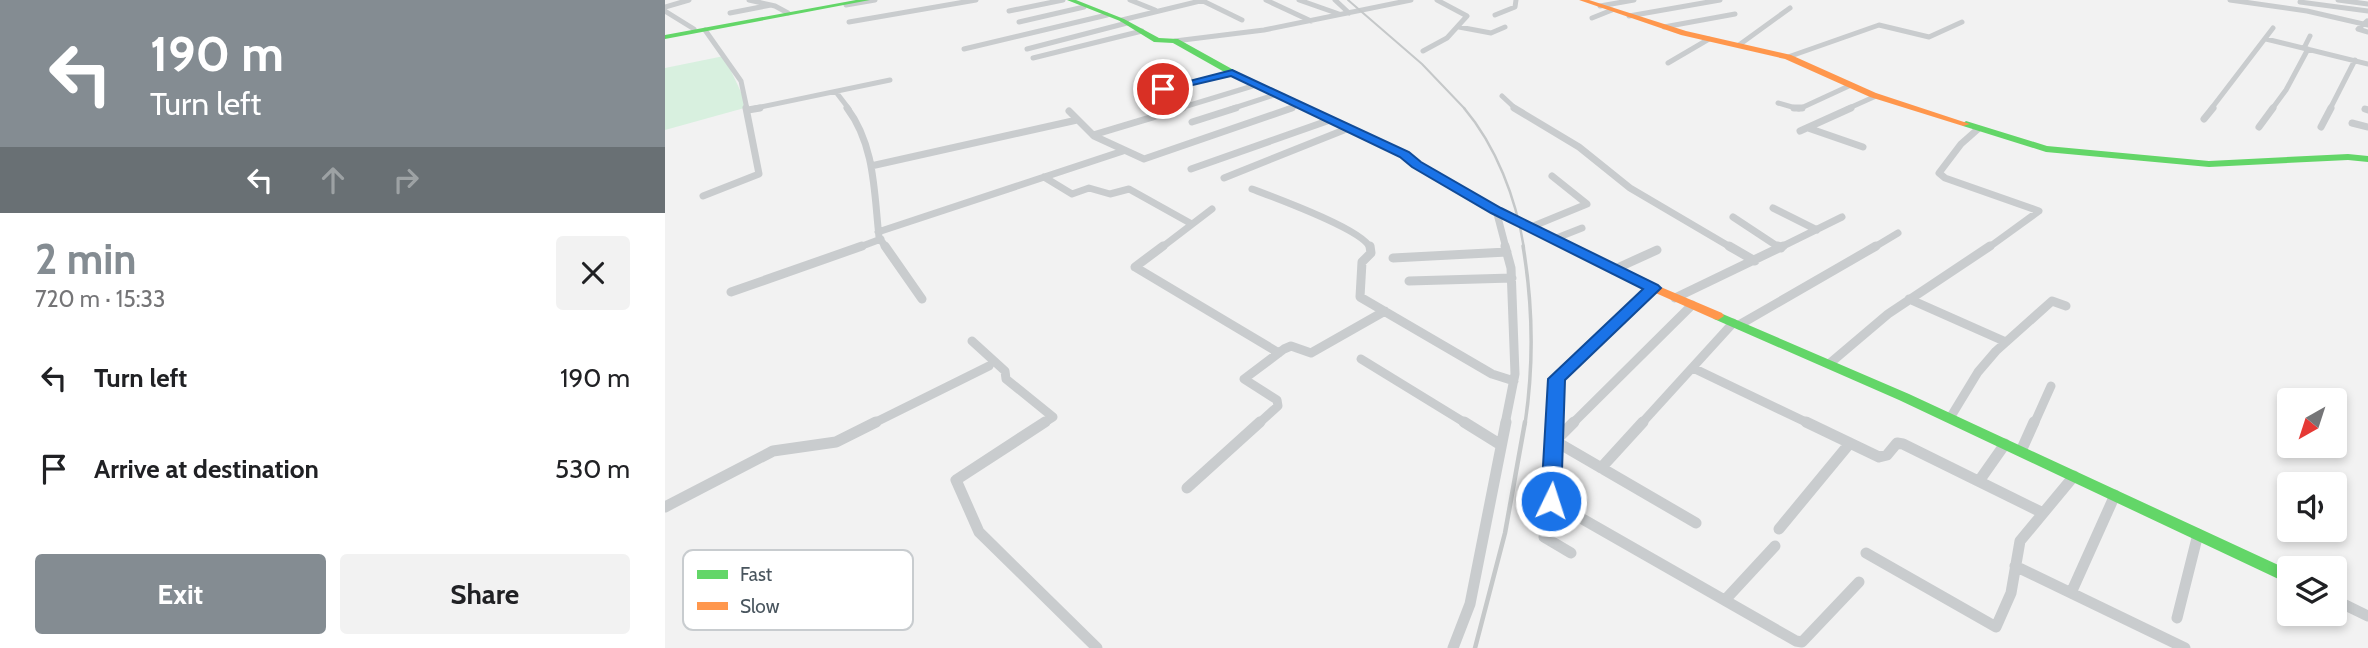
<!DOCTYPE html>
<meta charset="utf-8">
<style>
body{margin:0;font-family:Cabin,sans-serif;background:#f2f2f2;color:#202124;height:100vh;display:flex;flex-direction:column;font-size:26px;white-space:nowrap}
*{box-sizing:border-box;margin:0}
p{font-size:23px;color:#757577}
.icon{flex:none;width:38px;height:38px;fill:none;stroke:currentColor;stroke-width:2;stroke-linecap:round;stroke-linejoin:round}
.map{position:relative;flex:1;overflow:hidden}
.drawer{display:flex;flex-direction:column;background:#fff;width:665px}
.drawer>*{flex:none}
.banner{background:#848c92;color:#fff;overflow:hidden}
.needle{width:46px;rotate:219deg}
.buttons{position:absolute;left:1612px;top:388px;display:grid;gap:14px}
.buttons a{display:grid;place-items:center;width:70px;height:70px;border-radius:7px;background:#fff;box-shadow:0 4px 10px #0003;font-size:35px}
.pin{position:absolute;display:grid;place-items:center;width:60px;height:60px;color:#fff;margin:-30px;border:4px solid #fff;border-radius:50%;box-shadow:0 2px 7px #0007}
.me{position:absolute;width:77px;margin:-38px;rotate:4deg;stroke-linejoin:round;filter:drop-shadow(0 0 5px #0008)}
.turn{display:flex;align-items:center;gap:24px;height:147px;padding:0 35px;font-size:32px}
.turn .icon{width:91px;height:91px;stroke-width:2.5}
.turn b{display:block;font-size:49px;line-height:60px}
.lanes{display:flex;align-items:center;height:66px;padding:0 35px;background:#0003;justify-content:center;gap:35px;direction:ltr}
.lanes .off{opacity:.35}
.round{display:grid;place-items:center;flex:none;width:74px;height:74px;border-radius:7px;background:#f2f2f2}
.summary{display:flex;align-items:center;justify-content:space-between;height:119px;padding:0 35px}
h1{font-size:42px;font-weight:700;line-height:52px;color:#848c92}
.primary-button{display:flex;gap:14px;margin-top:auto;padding:14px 35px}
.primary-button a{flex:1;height:80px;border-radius:7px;background:#848c92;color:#fff;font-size:28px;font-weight:700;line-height:80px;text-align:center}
.primary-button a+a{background:#f2f2f2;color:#202124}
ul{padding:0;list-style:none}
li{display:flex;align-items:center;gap:21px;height:91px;padding:0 35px}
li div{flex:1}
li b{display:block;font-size:26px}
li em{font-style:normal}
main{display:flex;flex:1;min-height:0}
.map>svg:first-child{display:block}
</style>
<main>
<section class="drawer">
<div class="banner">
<div class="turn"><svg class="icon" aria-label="left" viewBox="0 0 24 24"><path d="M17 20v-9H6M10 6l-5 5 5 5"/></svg><div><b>190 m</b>Turn left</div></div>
<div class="lanes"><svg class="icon" aria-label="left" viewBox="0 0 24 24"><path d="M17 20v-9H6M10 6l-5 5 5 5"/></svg><svg class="icon off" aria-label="ahead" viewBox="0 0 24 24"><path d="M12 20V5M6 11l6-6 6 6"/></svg><svg class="icon off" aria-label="right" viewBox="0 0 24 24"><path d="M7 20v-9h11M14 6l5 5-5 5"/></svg></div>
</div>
<div class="summary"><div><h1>2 min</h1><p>720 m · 15:33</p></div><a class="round"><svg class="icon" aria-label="close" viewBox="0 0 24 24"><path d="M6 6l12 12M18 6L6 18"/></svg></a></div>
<ul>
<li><svg class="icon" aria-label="left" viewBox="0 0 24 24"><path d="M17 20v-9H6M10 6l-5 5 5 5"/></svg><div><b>Turn left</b></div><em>190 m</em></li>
<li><svg class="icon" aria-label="arrive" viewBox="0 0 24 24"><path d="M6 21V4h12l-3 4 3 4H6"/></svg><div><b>Arrive at destination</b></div><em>530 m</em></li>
</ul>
<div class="primary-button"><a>Exit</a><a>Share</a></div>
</section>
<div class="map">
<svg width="1703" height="648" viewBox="0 0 1703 648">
<rect width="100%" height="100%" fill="#f2f2f2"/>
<path fill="#d8f0df" d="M 59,56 L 83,107 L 0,130 L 0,68 Z"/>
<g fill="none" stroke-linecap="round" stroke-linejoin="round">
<path stroke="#c9ccce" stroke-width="5" d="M 84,0 L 110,6 L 123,13
M 465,0 L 490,10
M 536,0 L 577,20
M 601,0 L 646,21
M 634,0 L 674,14
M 670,0 L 684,13
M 1565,0 L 1642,11 L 1703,25
M 1673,0 L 1703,4
M 1635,2 L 1703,11
M 181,5 L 210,0
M 935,6 L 969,0
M 0,7 L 24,0
M 0,11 L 29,29
M 344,11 L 398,0
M 65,13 L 106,5
M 830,15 L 850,7 L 851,0
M 964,16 L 1055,0
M 927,18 L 947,10
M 457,20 L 539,0
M 1702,21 L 1693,29 L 1703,32
M 184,22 L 311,0
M 354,22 L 419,7
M 794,27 L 826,33 L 840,27
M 999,27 L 1070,14
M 40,30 L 76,81 L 82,109
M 1601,39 L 1703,64
M 510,41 L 599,30 L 746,0
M 1074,45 L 1125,8
M 1639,48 L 1645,36
M 299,49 L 442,15
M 362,49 L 462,23
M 758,51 L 782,38 L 802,16 L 772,0
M 1123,57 L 1214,25 L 1264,37 L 1297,22
M 368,58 L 477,31
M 1003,63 L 1044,39
M 498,89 L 567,73
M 171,92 L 184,109
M 837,96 L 851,109
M 1113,103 L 1134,109 L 1186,85
M 86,109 L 225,80
M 512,109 L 591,85
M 566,109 L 612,94
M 622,109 L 634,105
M 1182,109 L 1211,96
M 1546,109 L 1608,28
M 1607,109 L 1621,90 L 1643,49
M 1665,109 L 1690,60"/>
<path stroke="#c9ccce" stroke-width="7" d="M 182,108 C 210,145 209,192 214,237 L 221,248
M 849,108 L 914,147 L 965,188 L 1067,248
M 1129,108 L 1137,108
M 1700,109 L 1703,110
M 83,110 L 95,108
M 404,111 L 429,136 L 479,159 L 627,108
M 1539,119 L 1548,108
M 527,122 L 571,108
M 1687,123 L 1703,127
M 1594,127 L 1608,108
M 1656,127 L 1666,108
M 1143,128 L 1198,147
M 1313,129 L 1296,144 L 1274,173 L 1280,178 L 1374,211 L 1323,248
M 1135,131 L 1186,108
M 428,135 L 518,108
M 206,166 L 412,120
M 526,169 L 665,120
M 379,177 L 407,194 L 424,188 L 445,194 L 464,189 L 525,223
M 559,178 L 684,128
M 587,189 C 608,197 699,230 705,248
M 38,196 L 94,174 L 81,108
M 1108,208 L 1152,230
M 831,210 L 841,248
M 1068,217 L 1115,248
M 866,227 L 922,204 L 887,176
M 213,232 L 458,151
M 889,239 L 917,228
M 192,248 L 216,239
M 496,248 L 547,209
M 1114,248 L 1177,217
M 1208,248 L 1233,233"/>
<path stroke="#c9ccce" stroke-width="9" d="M 220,246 L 257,299
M 498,246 L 470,267 L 614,353
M 705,246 L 706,253 L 697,262 L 695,297 L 827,374 L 849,381
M 1064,246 L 1090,261
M 1113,246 L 1116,248
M 728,258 L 842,252
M 948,270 L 992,250
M 744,281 L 847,278
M 66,292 L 197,246
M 1010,298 L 1118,246
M 1244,299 L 1341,342
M 1074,325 L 1211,246
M 307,341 L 340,371 L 341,379 L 388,417 L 377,424
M 696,359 L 802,424
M 1164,364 L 1223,314 L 1325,246
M 1028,368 L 1145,424
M 1285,418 L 1313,372 L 1331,351 L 1387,301 L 1401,306
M 207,424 L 324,366
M 593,424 L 613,406 L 612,400 L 579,379 L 619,349 L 626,346 L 646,353 L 720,311
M 840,424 L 850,374 L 846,268 L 840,246
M 891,424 L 892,379 L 988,288
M 907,424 L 1027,305
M 976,424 L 1068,323
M 1369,424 L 1386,386"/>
<path stroke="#c9ccce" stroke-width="11" d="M 380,422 L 291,480 L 314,532 L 432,648
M 799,422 L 836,445
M 891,422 L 890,441 L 1031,523
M 1141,422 L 1214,457 L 1222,455 L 1232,443 L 1238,444 L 1376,512
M 1356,451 L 1369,422
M 936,468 L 978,422
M 1314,481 L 1340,444
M 522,488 L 595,422
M 886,501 L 1131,641 L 1137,642 L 1194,582
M 0,507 L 108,451 L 171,442 L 211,422
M 1114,529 L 1185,443
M 906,553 L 879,537 L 886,501 L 890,441 L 909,422
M 1201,553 L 1331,627 L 1346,593 L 1355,541 L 1409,476
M 1350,566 L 1520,648
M 1406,593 L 1450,495
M 1060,600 L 1110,546
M 1670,600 L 1703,616
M 1512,618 L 1533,534
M 788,648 L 805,604 L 841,422"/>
<path fill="#63d668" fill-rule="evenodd" d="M 191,0 L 205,0 L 0,39 L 0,35 Z
M 402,0 L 411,0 L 459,19 L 494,38 L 513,39 L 576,74 L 742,152 L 754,162 L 843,214 L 838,217 L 834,216 L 748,166 L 736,156 L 570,78 L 508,43 L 489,42 L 455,21 Z
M 1301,121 L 1382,146 L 1544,161 L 1683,154 L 1703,156 L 1703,162 L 1683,160 L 1544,167 L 1381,152 L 1298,126 L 1297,124 Z
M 1053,312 L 1244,394 L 1624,570 L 1624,584 L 1234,400 L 1049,319 L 1047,316 Z"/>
<path fill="#ff974d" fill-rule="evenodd" d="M 914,0 L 924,0 L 1021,31 L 1126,55 L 1211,93 L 1305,124 L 1298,126 L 1205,97 L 1120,59 L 1016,35 Z
M 838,211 L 965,274 L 1057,313 L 1059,316 L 1053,320 L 1049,319 L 957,278 L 834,216 L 833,214 Z"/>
<path stroke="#c5c8c9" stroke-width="2" d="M 683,0 L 757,64 L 800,109"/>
<path stroke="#c5c8c9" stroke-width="2.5" d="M 799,108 C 831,146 851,198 859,248"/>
<path stroke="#c5c8c9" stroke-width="3.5" d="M 858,246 C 868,305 869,364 860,424"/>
<path stroke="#c5c8c9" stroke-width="4.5" d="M 810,648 L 840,533 L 860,422"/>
</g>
<path fill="#1a73e8" stroke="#114b97" stroke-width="2" d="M 567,70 L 744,152 L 756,162 L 836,208 L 993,285 L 996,288 L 993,291 L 900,380 L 896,501 L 893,506 L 886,509 L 879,506 L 876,501 L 883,379 L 978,289 L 826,213 L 747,167 L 735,157 L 566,76 L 498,92 L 493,89 Z"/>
<rect x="18" y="550" width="230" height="80" rx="10" fill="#fff" stroke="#c8cccf" stroke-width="2"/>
<rect x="32" y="570" width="31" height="9" fill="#63d668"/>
<rect x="32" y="602" width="31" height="8" fill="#ff974d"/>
<g font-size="19" fill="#49555e">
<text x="75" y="581">Fast</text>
<text x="75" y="613">Slow</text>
</g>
</svg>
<div class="buttons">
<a><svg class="needle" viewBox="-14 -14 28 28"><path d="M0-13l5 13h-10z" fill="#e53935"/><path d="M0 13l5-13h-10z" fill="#757577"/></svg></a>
<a><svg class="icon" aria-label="sound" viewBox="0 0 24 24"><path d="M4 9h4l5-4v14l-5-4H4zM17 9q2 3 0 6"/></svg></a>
<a><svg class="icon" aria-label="layers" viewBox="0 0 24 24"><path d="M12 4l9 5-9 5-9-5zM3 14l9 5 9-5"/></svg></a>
</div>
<div class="pin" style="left:498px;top:89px;background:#d93025"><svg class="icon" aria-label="arrive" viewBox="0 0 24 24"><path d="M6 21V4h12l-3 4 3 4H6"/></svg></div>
<svg class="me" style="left:886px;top:501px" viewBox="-20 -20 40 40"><circle r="17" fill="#1a73e8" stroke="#fff" stroke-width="3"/><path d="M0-11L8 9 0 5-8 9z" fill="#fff"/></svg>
</div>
</main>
